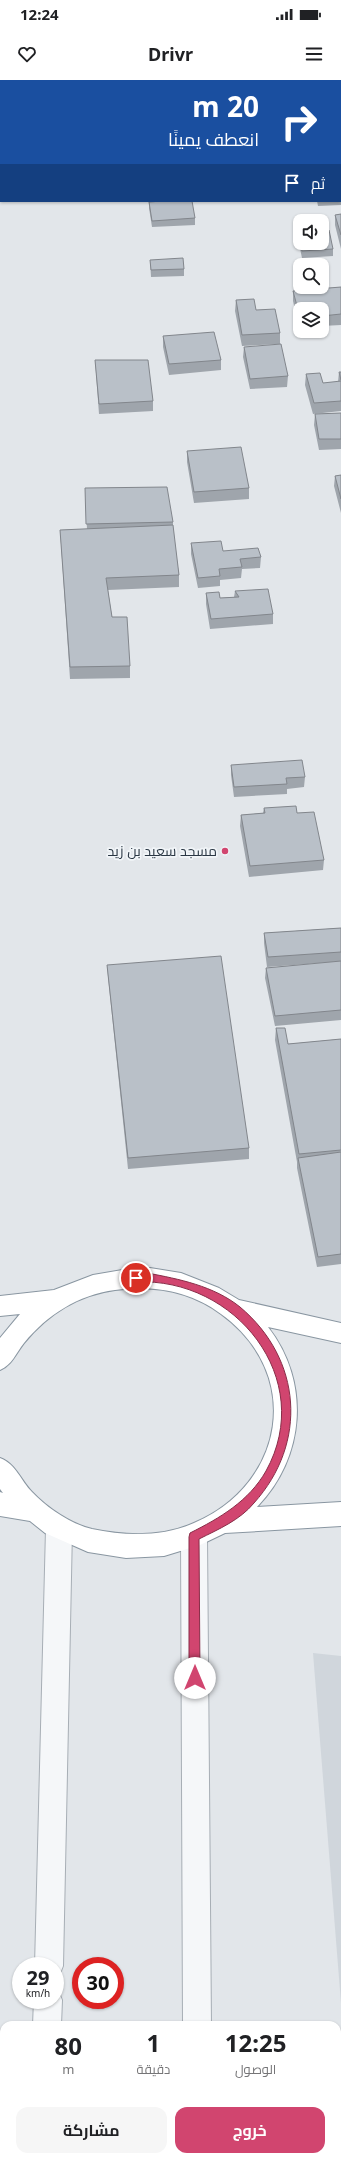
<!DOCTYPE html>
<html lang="ar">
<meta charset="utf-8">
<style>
body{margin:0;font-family:"Noto Sans",Cairo,sans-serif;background:#f6f6f6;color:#202124;direction:rtl;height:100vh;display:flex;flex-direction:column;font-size:15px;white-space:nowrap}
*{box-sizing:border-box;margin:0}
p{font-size:13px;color:#757577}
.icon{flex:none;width:22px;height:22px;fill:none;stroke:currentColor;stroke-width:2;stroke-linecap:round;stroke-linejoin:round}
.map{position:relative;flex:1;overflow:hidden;direction:ltr}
.drawer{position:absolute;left:0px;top:1941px;width:341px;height:140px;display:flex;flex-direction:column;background:#fff;border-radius:12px 12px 0 0;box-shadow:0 1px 3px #0004;direction:rtl}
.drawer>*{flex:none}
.guide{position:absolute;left:0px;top:0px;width:341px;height:122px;box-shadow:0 1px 3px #0004;direction:rtl;background:#1a4fa0;color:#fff;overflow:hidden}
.buttons{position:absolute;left:293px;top:134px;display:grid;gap:8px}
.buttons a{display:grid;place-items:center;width:36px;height:36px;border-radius:8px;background:#fff;box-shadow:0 1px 3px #0004;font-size:20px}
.speed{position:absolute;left:12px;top:1877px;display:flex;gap:8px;font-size:20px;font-weight:700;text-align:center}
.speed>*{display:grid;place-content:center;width:52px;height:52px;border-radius:50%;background:#fff;box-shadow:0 1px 3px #0004;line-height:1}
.speed small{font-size:10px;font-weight:400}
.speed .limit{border:6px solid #d22;background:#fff;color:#111}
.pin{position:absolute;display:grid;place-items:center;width:34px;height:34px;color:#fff;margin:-17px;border:2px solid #fff;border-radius:50%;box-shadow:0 1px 4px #0007}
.me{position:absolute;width:44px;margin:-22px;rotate:0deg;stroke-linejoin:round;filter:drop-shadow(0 0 3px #0008)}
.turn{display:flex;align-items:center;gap:14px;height:84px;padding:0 16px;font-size:18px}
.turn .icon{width:52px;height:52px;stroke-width:2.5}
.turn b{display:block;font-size:28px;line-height:34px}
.then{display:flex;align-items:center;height:38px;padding:0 16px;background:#0003;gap:8px;font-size:15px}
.eta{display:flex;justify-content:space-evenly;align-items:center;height:68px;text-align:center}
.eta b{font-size:24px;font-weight:700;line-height:28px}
.cta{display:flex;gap:8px;margin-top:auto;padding:8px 16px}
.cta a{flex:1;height:46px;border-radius:12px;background:#d1456f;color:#fff;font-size:16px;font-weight:700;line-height:46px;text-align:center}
.cta a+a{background:#f6f6f6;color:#202124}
.status{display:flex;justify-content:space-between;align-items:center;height:28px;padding:0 20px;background:#fff;direction:ltr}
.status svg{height:11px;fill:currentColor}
header{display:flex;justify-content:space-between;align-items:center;height:52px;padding:0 16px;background:#fff;font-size:18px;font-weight:700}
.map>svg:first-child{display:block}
</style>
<div class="status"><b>12:24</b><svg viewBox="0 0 49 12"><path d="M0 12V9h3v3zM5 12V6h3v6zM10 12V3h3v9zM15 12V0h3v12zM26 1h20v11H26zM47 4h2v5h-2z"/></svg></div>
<header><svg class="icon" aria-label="menu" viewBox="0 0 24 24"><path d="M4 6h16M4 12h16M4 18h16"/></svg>Drivr<svg class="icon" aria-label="heart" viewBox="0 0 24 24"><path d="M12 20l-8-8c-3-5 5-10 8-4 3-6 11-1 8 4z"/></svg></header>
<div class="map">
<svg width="341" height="2081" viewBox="0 0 341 2081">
<rect width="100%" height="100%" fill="#e2e6ea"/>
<path fill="#d0d6dc" d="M 313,1573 L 341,1576 L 341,1923 Z"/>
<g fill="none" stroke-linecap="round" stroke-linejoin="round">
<defs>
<path id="minor" d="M 59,1437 L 68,1441 L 72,1449 L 63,1886 L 59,1896 L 55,1898 L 55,1886 L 35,1886 L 46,1449 L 50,1441 Z
M 194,1445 L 203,1449 L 207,1457 L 211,1945 L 183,1945 L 181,1457 L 185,1449 Z
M 55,1909 L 58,1910 L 62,1920 L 61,1945 L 33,1945 L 34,1920 L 55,1920 Z
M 29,2077 L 59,2077 L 59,2081 L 29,2081 Z
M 183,2077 L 213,2077 L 213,2081 L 183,2081 Z"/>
<path id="highway" d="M 134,1188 L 150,1188 L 181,1193 L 219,1208 L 239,1220 L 341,1243 L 341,1263 L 268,1247 C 311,1302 305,1378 257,1427 L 341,1422 L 341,1446 L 225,1453 L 200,1465 L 164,1476 L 126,1478 L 88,1472 L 45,1453 L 30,1441 L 0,1436 L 0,1412 L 3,1413 L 0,1409 L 0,1378 C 16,1384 21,1401 32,1412 C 47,1428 71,1444 92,1449 C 125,1456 163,1457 194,1443 C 285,1404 304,1294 221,1234 C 190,1211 153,1205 115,1210 C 78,1215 47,1235 24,1263 C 16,1273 12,1285 0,1290 L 0,1258 L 20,1234 L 0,1236 L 0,1216 L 54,1210 L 93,1195 Z"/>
</defs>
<use href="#minor" stroke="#a7aeb5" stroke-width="2"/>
<use href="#highway" stroke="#8996a1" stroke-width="2"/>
<use href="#minor" fill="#f5f7f9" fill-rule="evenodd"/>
<use href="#highway" fill="#fff" fill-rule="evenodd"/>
</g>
<path fill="#9fa5ac" d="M 340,106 L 341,106 L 341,125 L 318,126 L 317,121 L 340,121 Z
M 149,122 L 195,138 L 195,145 L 152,147 L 149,128 Z
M 341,134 L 341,169 L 335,145 L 335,135 Z
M 298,152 L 300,152 L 300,163 L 322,163 L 333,169 L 333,176 L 302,178 L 298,159 Z
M 150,180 L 184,189 L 184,196 L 151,197 Z
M 341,207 L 341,245 L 322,246 L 322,229 L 300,229 L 300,248 L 299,248 L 293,221 L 293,211 Z
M 236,220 L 256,230 L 280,253 L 280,264 L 242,266 L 235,231 Z
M 163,256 L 221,280 L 221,290 L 169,295 L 163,267 Z
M 244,267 L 288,296 L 287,307 L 250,309 L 243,277 Z
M 95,280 L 153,321 L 153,331 L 99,334 Z
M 339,292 L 341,292 L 341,331 L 313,334 L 305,305 L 306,294 L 323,303 L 338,302 Z
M 341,333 L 341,369 L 319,370 L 314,345 L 315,334 Z
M 187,371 L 249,408 L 249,419 L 194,423 L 187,382 Z
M 341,395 L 341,433 L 334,406 L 335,396 Z
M 85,408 L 173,442 L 173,449 L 179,495 L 179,507 L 108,510 L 112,537 L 130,586 L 130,598 L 70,599 L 60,450 L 87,449 Z
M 191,463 L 223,471 L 261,477 L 260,488 L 242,489 L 241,498 L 220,500 L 220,506 L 198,508 L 191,474 Z
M 235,511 L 273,534 L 273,544 L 210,549 L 206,524 L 206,513 L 220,518 L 234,517 Z
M 231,685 L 305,697 L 304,707 L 287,709 L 287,714 L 234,717 L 231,695 Z
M 264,728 L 297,733 L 324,780 L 323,790 L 249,797 L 240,746 L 241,735 L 263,733 Z
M 341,848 L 341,940 L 275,946 L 265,898 L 266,888 L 321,883 L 267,887 L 264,863 L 264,853 Z
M 107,885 L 249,1068 L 249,1079 L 128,1089 L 108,897 Z
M 276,948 L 288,964 L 341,959 L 341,1184 L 317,1187 L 297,1088 L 297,1082 L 275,960 Z"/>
<path fill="#b9c0c8" stroke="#82868c" d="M 340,106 L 341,106 L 341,119 L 340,119 Z
M 162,121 L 192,121 L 195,138 L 152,141 L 149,122 Z
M 341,134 L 341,155 L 335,135 Z
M 329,150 L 333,169 L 302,171 L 300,163 L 322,163 L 322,151 Z
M 298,152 L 300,152 L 300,161 Z
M 183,178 L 184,189 L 151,190 L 150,180 Z
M 341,207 L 341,234 L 322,236 L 322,229 L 300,229 L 300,237 L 293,211 Z
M 254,219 L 256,230 L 275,229 L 280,253 L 242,255 L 236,220 Z
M 214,252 L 221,280 L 169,284 L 163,256 Z
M 281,264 L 288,296 L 250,299 L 244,267 Z
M 95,280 L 148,280 L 153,321 L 99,324 Z
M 339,292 L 341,292 L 341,300 Z
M 320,293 L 323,303 L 341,301 L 341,321 L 314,323 L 306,294 Z
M 341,333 L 341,359 L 319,359 L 315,334 Z
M 241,367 L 249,408 L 194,412 L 187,371 Z
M 341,395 L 341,419 L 335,396 Z
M 167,407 L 173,442 L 86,444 L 85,408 Z
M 173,445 L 179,495 L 106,498 L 112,537 L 127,537 L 130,586 L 70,587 L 60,450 Z
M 221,461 L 223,471 L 258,468 L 261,477 L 240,479 L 242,487 L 219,489 L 220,496 L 198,498 L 191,463 Z
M 268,509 L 273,534 L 211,539 L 206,513 L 219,512 L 220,518 L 239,517 L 235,511 Z
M 302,680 L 305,697 L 286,698 L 287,704 L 234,707 L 231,685 Z
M 296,726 L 297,733 L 314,732 L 324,780 L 250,786 L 241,735 L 265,733 L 264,728 Z
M 341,848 L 341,872 L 268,877 L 264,853 Z
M 221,876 L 249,1068 L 128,1078 L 107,885 Z
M 341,881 L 341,930 L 275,936 L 266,888 Z
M 276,948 L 285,948 L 288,964 L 341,959 L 341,1070 L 299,1074 Z
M 341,1072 L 341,1174 L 318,1177 L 298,1078 Z"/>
<path fill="#d1456f" stroke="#882d48" d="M 147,1193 C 179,1199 214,1206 240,1227 C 302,1279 308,1363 254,1423 C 240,1440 219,1449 199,1459 L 200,1598 L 199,1602 L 195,1604 L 191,1602 L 189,1598 L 189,1457 L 190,1453 C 220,1438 249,1421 266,1391 C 317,1299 235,1197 136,1202 L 132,1198 L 136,1194 Z"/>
<circle fill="#d1456f" stroke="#f1f5f8" stroke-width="1.5" cx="225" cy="771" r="4"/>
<g text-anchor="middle" stroke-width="3.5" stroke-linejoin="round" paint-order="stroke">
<g font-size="14" fill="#293643" stroke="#f1f5f8" text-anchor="end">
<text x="217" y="776">مسجد سعيد بن زيد</text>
</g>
</g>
</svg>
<div class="buttons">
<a><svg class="icon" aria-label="sound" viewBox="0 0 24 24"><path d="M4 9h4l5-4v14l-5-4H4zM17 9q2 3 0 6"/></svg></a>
<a><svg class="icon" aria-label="search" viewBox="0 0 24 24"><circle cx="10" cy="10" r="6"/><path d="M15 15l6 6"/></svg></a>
<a><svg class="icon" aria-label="layers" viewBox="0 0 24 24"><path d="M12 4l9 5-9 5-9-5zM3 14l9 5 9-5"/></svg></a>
</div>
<div class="speed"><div>29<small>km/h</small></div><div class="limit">30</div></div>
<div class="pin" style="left:136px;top:1198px;background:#d93025"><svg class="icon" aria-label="arrive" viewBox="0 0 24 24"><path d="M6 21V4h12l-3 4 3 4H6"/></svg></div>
<svg class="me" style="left:195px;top:1598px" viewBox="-20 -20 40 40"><circle r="19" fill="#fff"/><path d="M0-13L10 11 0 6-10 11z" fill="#d1456f"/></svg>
<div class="guide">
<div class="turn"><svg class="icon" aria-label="right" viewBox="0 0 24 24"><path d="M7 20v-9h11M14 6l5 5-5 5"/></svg><div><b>20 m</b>انعطف يمينًا</div></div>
<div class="then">ثم<svg class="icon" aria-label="arrive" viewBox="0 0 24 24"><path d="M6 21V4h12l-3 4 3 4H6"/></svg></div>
</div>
<section class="drawer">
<div class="eta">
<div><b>12:25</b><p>الوصول</p></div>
<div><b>1</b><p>دقيقة</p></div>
<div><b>80</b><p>m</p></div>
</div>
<div class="cta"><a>خروج</a><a>مشاركة</a></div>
</section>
</div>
